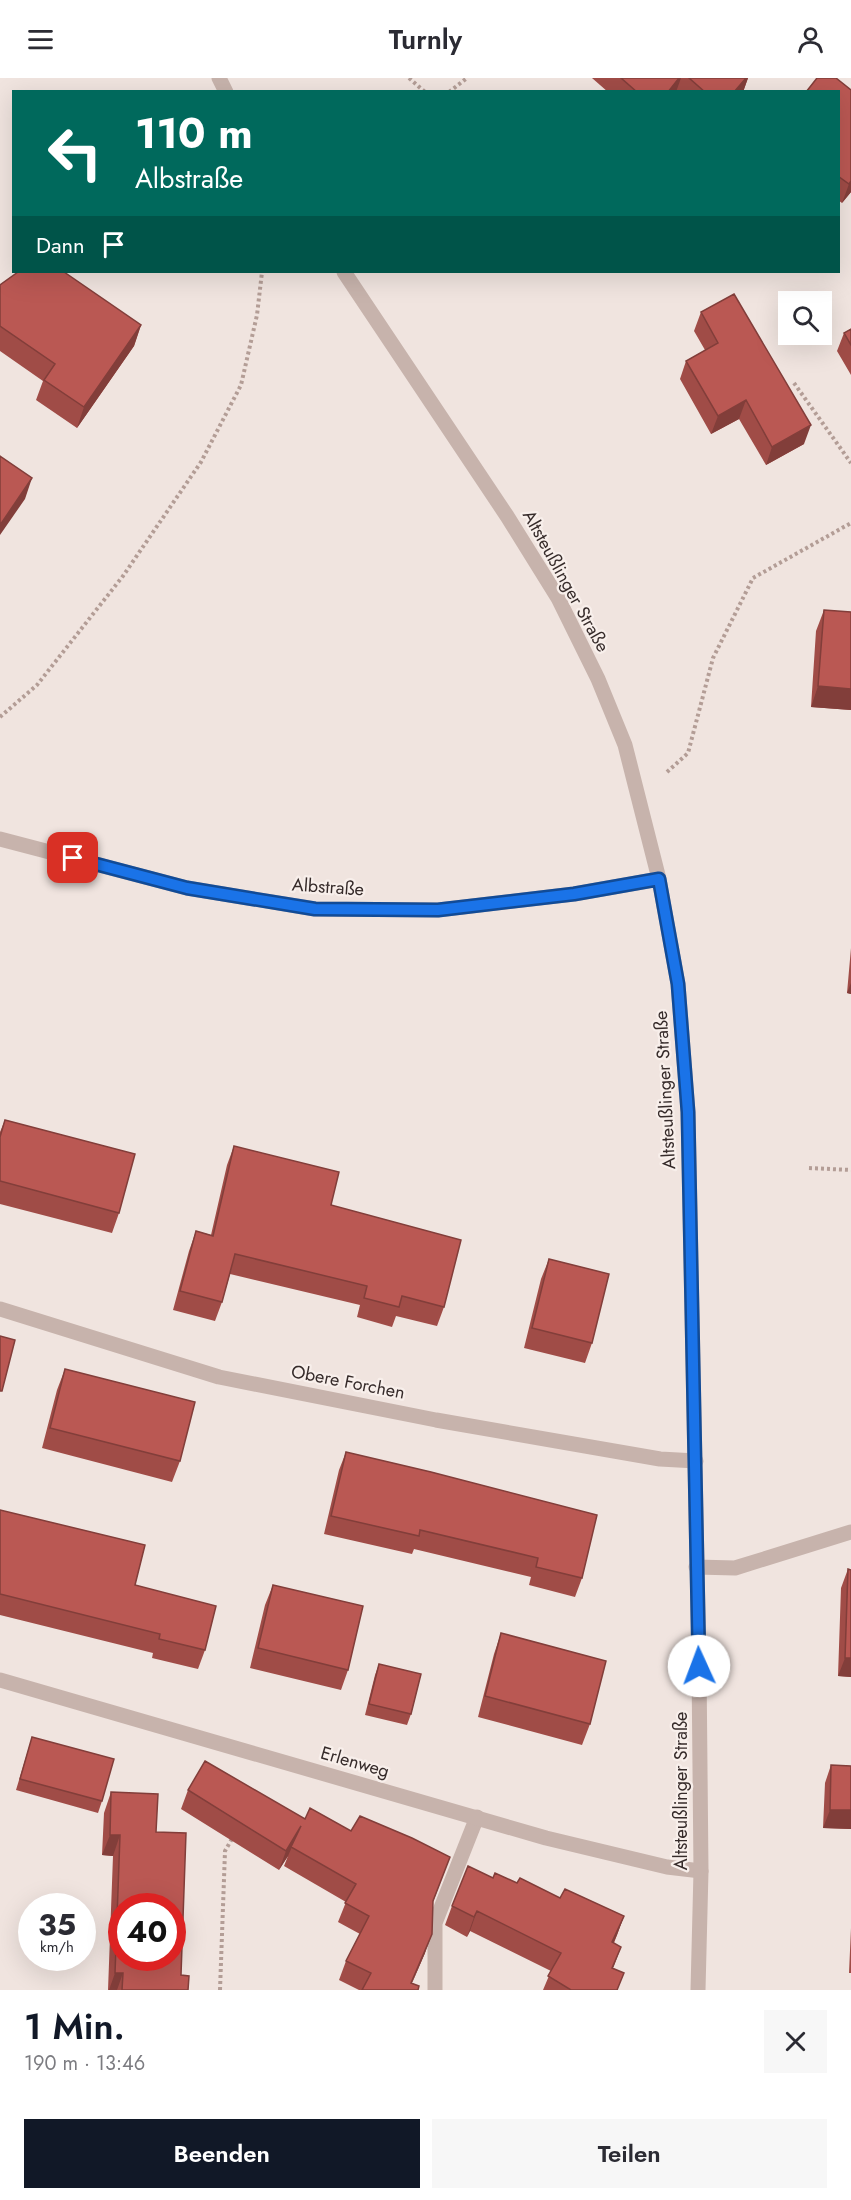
<!DOCTYPE html>
<html lang="de">
<meta charset="utf-8">
<style>
body{margin:0;font-family:Jost,sans-serif;background:#f7f7f7;color:#2b2b33;height:100vh;display:flex;flex-direction:column;font-size:22px;white-space:nowrap}
*{box-sizing:border-box;margin:0}
p{font-size:20px;color:#7c7c81}
.icon{flex:none;width:33px;height:33px;fill:none;stroke:currentColor;stroke-width:2;stroke-linecap:round;stroke-linejoin:round}
.map{position:relative;height:1912px;overflow:hidden}
.panel{display:flex;flex-direction:column;background:#fff;flex:1}
.panel>*{flex:none}
.guide{position:absolute;left:12px;top:12px;width:828px;height:183px;border-radius:0px;box-shadow:0 6px 24px #0002;background:#00695c;color:#fff;overflow:hidden}
.fabs{position:absolute;left:778px;top:213px;display:grid;gap:12px}
.fabs a{display:grid;place-items:center;width:54px;height:54px;border-radius:0px;background:#fff;box-shadow:0 6px 24px #0002;font-size:30px}
.speed{position:absolute;left:18px;top:1815px;display:flex;gap:12px;font-size:30px;font-weight:700;text-align:center}
.speed>*{display:grid;place-content:center;width:78px;height:78px;border-radius:50%;background:#fff;box-shadow:0 6px 24px #0002;line-height:1}
.speed small{font-size:15px;font-weight:400}
.speed .limit{border:9px solid #d22;background:#fff;color:#111}
.pin{position:absolute;display:grid;place-items:center;width:51px;height:51px;color:#fff;margin:-26px;border-radius:12px;box-shadow:0 3px 9px #0006}
.me{position:absolute;width:66px;margin:-33px;rotate:358deg;stroke-linejoin:round;filter:drop-shadow(0 0 4px #0008)}
.turn{display:flex;align-items:center;gap:21px;height:126px;padding:0 24px;font-size:27px}
.turn .icon{width:78px;height:78px;stroke-width:2.5}
.turn b{display:block;font-size:42px;line-height:51px}
.then{display:flex;align-items:center;height:57px;padding:0 24px;background:#0003;gap:12px;font-size:22px}
.round{display:grid;place-items:center;flex:none;width:63px;height:63px;border-radius:0px;background:#f7f7f7}
.overview{display:flex;align-items:center;justify-content:space-between;height:102px;padding:0 24px}
h1{font-size:36px;font-weight:600;line-height:45px;color:#111827}
.cta{display:flex;gap:12px;margin-top:auto;padding:12px 24px}
.cta a{flex:1;height:69px;border-radius:0px;background:#111827;color:#fff;font-size:24px;font-weight:600;line-height:69px;text-align:center}
.cta a+a{background:#f7f7f7;color:#2b2b33}
header{display:flex;justify-content:space-between;align-items:center;height:78px;padding:0 24px;background:#fff;font-size:27px;font-weight:600}
.map>svg:first-child{display:block}
</style>
<header><svg class="icon" aria-label="menu" viewBox="0 0 24 24"><path d="M4 6h16M4 12h16M4 18h16"/></svg>Turnly<svg class="icon" aria-label="person" viewBox="0 0 24 24"><circle cx="12" cy="8" r="4"/><path d="M4 21q1-7 8-7t8 7"/></svg></header>
<div class="map">
<svg width="851" height="1912" viewBox="0 0 851 1912">
<rect width="100%" height="100%" fill="#f0e4df"/>
<g fill="none" stroke-linecap="round" stroke-linejoin="round">
<path stroke="#b39d96" stroke-width="4" stroke-dasharray="3 3" stroke-linecap="butt" d="M 409,0 L 425,14
M 449,14 L 467,0
M 794,305 L 851,385
M 0,639 L 37,607 L 123,498 L 201,384 L 241,307 L 257,237 L 262,194
M 667,694 L 688,675 L 713,580 L 753,500 L 851,445
M 809,1090 L 851,1092
M 220,1912 L 225,1773 L 233,1759"/>
<path stroke="#c7b3ac" stroke-width="15" d="M 435,1912 L 435,1845 L 477,1739"/>
<path stroke="#c7b3ac" stroke-width="15" d="M 0,1231 L 219,1299 L 436,1342 L 660,1381 L 696,1383
M 0,1602 L 546,1760 L 667,1789 L 701,1793"/>
<path stroke="#c7b3ac" stroke-width="15" d="M 219,0 L 226,14
M 344,194 L 507,438 L 558,520 L 598,601 L 625,667 L 659,801 L 678,906 L 688,1034 L 699,1588 L 701,1793 L 698,1912
M 0,761 L 187,810 L 315,831 L 438,832 L 574,816 L 659,801
M 696,1489 L 735,1490 L 851,1454"/>
</g>
<path fill="#a04c47" d="M 592,0 L 748,0 L 743,14 L 608,14 Z
M 817,0 L 836,0 L 851,12 L 851,114 L 842,125 L 838,122 L 838,14 L 806,14 Z
M 0,207 L 141,247 L 134,268 L 77,350 L 36,322 L 43,303 L 0,273 Z
M 701,234 L 804,366 L 766,387 L 739,341 L 711,356 L 680,301 L 686,283 L 705,272 L 694,253 Z
M 851,251 L 851,297 L 837,273 L 844,255 Z
M 824,532 L 851,534 L 851,632 L 811,629 L 816,553 Z
M 851,870 L 851,916 L 847,915 Z
M 5,1042 L 119,1135 L 112,1155 L 0,1126 L 0,1054 Z
M 234,1068 L 331,1127 L 444,1229 L 437,1248 L 396,1238 L 392,1249 L 357,1239 L 360,1227 L 230,1196 L 222,1224 L 215,1243 L 173,1232 L 189,1173 L 196,1153 L 211,1157 L 227,1087 Z
M 549,1181 L 592,1265 L 585,1285 L 524,1270 L 541,1201 Z
M 65,1291 L 180,1383 L 172,1404 L 42,1370 L 57,1312 Z
M 346,1374 L 582,1500 L 575,1519 L 529,1507 L 531,1499 L 414,1471 L 412,1476 L 324,1456 L 339,1392 Z
M 0,1432 L 135,1507 L 205,1572 L 198,1591 L 152,1580 L 153,1575 L 0,1537 Z
M 848,1491 L 851,1599 L 838,1598 L 841,1510 Z
M 273,1507 L 348,1592 L 341,1612 L 250,1590 L 265,1527 Z
M 501,1555 L 590,1646 L 582,1667 L 478,1639 L 494,1576 Z
M 379,1586 L 411,1636 L 407,1647 L 365,1637 L 375,1597 Z
M 32,1659 L 102,1723 L 98,1735 L 16,1712 Z
M 831,1687 L 851,1688 L 851,1751 L 823,1750 L 825,1705 Z
M 188,1712 L 450,1779 L 433,1824 L 425,1875 L 412,1905 L 418,1912 L 359,1912 L 339,1902 L 346,1883 L 360,1856 L 338,1844 L 346,1824 L 284,1788 L 288,1778 L 279,1792 L 181,1731 Z
M 111,1714 L 156,1754 L 181,1897 L 188,1912 L 108,1912 L 113,1778 L 102,1777 L 104,1735 Z
M 493,1800 L 517,1805 L 560,1820 L 624,1838 L 614,1865 L 613,1890 L 618,1912 L 543,1912 L 551,1893 L 470,1853 L 467,1859 L 445,1847 L 452,1828 Z
M 851,1850 L 851,1895 L 849,1895 Z"/>
<path fill="#823e3a" d="M 679,0 L 681,0 L 676,14 L 668,14 Z
M 746,0 L 748,0 L 743,14 L 734,14 Z
M 851,103 L 851,114 L 842,125 L 849,106 Z
M 141,247 L 134,268 L 77,350 L 84,329 Z
M 746,322 L 739,341 L 711,356 L 718,338 Z
M 811,347 L 804,366 L 766,387 L 772,369 Z
M 32,400 L 25,421 L 0,457 L 0,447 Z
M 818,608 L 851,611 L 851,632 L 811,629 Z
M 851,905 L 851,916 L 847,915 Z
M 845,1580 L 851,1580 L 851,1599 L 838,1598 Z
M 830,1732 L 851,1732 L 851,1751 L 823,1750 Z
M 301,1748 L 288,1778 L 279,1792 L 286,1773 Z
M 110,1757 L 120,1757 L 113,1778 L 102,1777 Z
M 477,1833 L 470,1853 L 467,1859 L 474,1839 Z
M 624,1838 L 617,1857 L 605,1883 L 612,1864 Z
M 432,1856 L 425,1875 L 409,1912 Z
M 621,1869 L 614,1888 L 605,1909 L 612,1890 Z
M 115,1895 L 123,1895 L 117,1912 L 109,1912 Z"/>
<path fill="#ba5853" stroke="#823e3a" stroke-width="1.5" fill-rule="evenodd" d="M 621,0 L 679,0 L 668,14 L 637,14 Z
M 689,0 L 746,0 L 734,14 L 705,14 Z
M 817,0 L 836,0 L 851,12 L 851,103 L 849,106 L 838,98 L 838,14 L 806,14 Z
M 18,194 L 64,194 L 141,247 L 84,329 L 44,302 L 55,286 L 0,248 L 0,207 Z
M 734,216 L 811,347 L 772,369 L 746,322 L 718,338 L 686,283 L 718,265 L 701,234 Z
M 851,251 L 851,267 L 844,255 Z
M 0,378 L 32,400 L 0,447 Z
M 824,532 L 851,534 L 851,611 L 818,608 Z
M 5,1042 L 135,1076 L 119,1135 L 0,1103 L 0,1059 Z
M 234,1068 L 339,1094 L 331,1127 L 461,1162 L 444,1229 L 402,1218 L 399,1229 L 364,1220 L 367,1208 L 235,1176 L 222,1224 L 180,1213 L 196,1153 L 213,1158 Z
M 549,1181 L 609,1196 L 592,1265 L 532,1250 Z
M 0,1258 L 15,1262 L 2,1313 L 0,1313 Z
M 65,1291 L 195,1324 L 180,1383 L 50,1350 Z
M 346,1374 L 431,1394 L 597,1437 L 582,1500 L 536,1489 L 538,1480 L 420,1452 L 419,1458 L 331,1438 Z
M 0,1432 L 145,1467 L 135,1507 L 216,1528 L 205,1572 L 159,1561 L 160,1556 L 0,1516 Z
M 848,1491 L 851,1492 L 851,1580 L 845,1580 Z
M 273,1507 L 363,1528 L 348,1592 L 258,1570 Z
M 501,1555 L 606,1583 L 590,1646 L 485,1618 Z
M 379,1586 L 421,1596 L 411,1636 L 369,1626 Z
M 32,1659 L 114,1681 L 102,1723 L 20,1701 Z
M 205,1683 L 305,1741 L 310,1730 L 351,1753 L 360,1738 L 412,1760 L 450,1779 L 433,1823 L 432,1856 L 411,1905 L 419,1908 L 418,1912 L 362,1912 L 371,1895 L 346,1883 L 369,1838 L 345,1825 L 356,1806 L 291,1769 L 301,1748 L 286,1773 L 188,1712 Z
M 831,1687 L 851,1688 L 851,1732 L 830,1732 Z
M 111,1714 L 158,1716 L 156,1754 L 186,1755 L 181,1897 L 189,1898 L 188,1912 L 122,1912 L 123,1895 L 115,1895 L 120,1757 L 110,1757 ZM 122,1828 L 172,1828 L 172,1880 L 122,1880 Z
M 468,1788 L 493,1800 L 495,1795 L 517,1805 L 520,1800 L 560,1820 L 565,1811 L 624,1838 L 612,1864 L 621,1869 L 612,1890 L 624,1895 L 617,1912 L 571,1912 L 548,1898 L 561,1875 L 477,1833 L 474,1839 L 452,1828 Z"/>
<g fill="none" stroke-linecap="round" stroke-linejoin="round">
<defs>
<path id="route" d="M 73,780 L 187,810 L 315,831 L 438,832 L 574,816 L 659,801 L 678,906 L 688,1034 L 699,1588"/>
</defs>
<use href="#route" stroke="#114b97" stroke-width="15"/>
<use href="#route" stroke="#1a73e8" stroke-width="10"/>
</g>
<g text-anchor="middle" stroke-width="4.5" stroke-linejoin="round" paint-order="stroke">
<g font-size="18" fill="#362b2a" stroke="#f8efeb">
<text transform="translate(566 503) rotate(61)" y="6">Altsteußlinger Straße</text>
<text transform="translate(328 809) rotate(4)" y="6">Albstraße</text>
<text transform="translate(665 1012) rotate(-93)" y="6">Altsteußlinger Straße</text>
<text transform="translate(348 1304) rotate(11)" y="6">Obere Forchen</text>
<text transform="translate(355 1684) rotate(16)" y="6">Erlenweg</text>
<text transform="translate(681 1713) rotate(-90)" y="6">Altsteußlinger Straße</text>
</g>
</g>
</svg>
<div class="fabs">
<a><svg class="icon" aria-label="search" viewBox="0 0 24 24"><circle cx="10" cy="10" r="6"/><path d="M15 15l6 6"/></svg></a>
</div>
<div class="speed"><div>35<small>km/h</small></div><div class="limit">40</div></div>
<div class="pin" style="left:73px;top:780px;background:#d93025"><svg class="icon" aria-label="arrive" viewBox="0 0 24 24"><path d="M6 21V4h12l-3 4 3 4H6"/></svg></div>
<svg class="me" style="left:699px;top:1588px" viewBox="-20 -20 40 40"><circle r="19" fill="#fff"/><path d="M0-13L10 11 0 6-10 11z" fill="#1a73e8"/></svg>
<div class="guide">
<div class="turn"><svg class="icon" aria-label="left" viewBox="0 0 24 24"><path d="M17 20v-9H6M10 6l-5 5 5 5"/></svg><div><b>110 m</b>Albstraße</div></div>
<div class="then">Dann<svg class="icon" aria-label="arrive" viewBox="0 0 24 24"><path d="M6 21V4h12l-3 4 3 4H6"/></svg></div>
</div>
</div>
<section class="panel">
<div class="overview"><div><h1>1 Min.</h1><p>190 m · 13:46</p></div><a class="round"><svg class="icon" aria-label="close" viewBox="0 0 24 24"><path d="M6 6l12 12M18 6L6 18"/></svg></a></div>
<div class="cta"><a>Beenden</a><a>Teilen</a></div>
</section>
